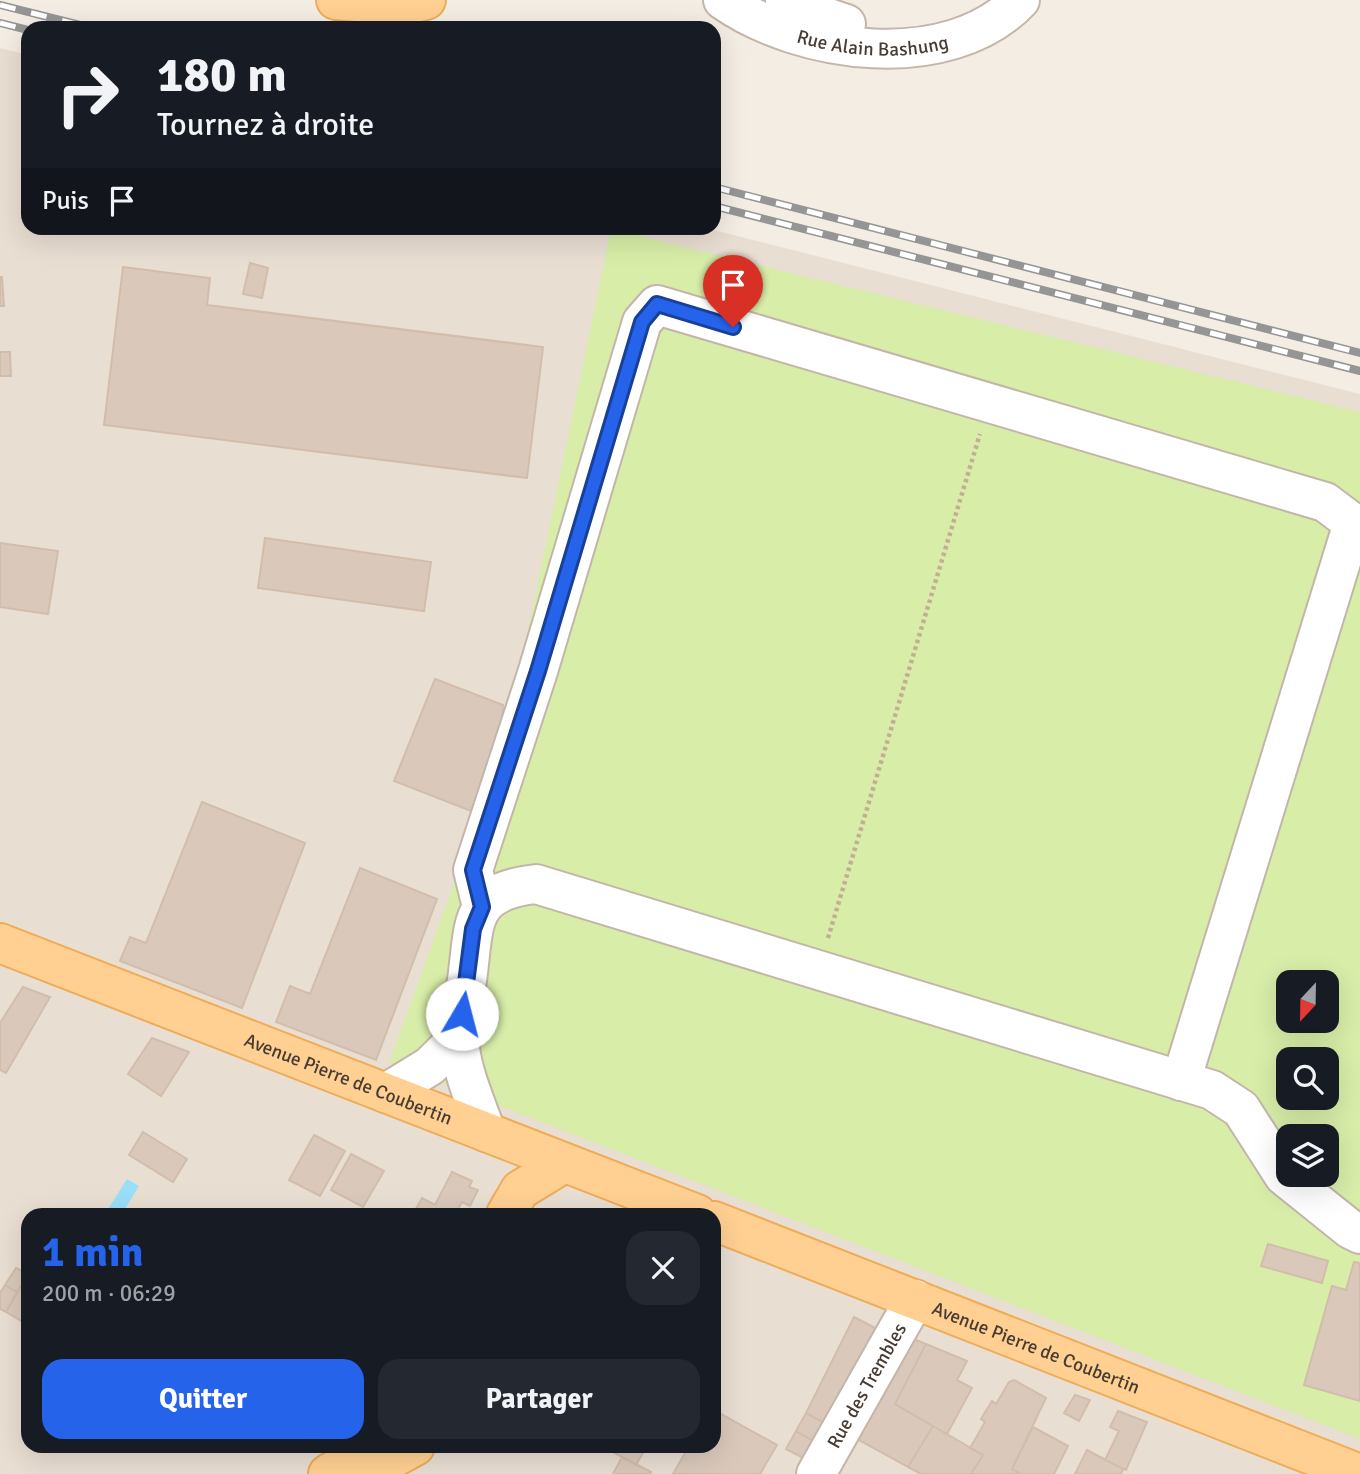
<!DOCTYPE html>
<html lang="fr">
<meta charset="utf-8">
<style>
body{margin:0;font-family:Signika,sans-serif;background:#242831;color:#f1f3f6;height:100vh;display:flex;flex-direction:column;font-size:26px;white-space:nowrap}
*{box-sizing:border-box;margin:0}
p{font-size:23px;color:#9ea1a6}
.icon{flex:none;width:38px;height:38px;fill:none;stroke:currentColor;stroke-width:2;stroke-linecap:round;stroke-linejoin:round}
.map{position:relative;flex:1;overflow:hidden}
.panel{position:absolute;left:21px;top:1208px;width:700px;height:245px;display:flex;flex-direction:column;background:#171b24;border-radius:21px;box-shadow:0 7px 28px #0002}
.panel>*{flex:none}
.hud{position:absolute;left:21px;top:21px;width:700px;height:214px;border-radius:21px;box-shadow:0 7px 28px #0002;background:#171b24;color:#f1f3f6;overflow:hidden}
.needle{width:46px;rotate:202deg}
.fabs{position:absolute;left:1276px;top:970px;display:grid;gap:14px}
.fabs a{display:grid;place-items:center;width:63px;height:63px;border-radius:14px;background:#171b24;box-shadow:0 7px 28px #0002;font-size:35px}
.pin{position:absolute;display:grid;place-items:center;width:60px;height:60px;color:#fff;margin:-72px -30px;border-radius:50% 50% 50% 0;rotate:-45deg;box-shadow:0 0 7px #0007}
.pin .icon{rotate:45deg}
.me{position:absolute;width:77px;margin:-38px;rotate:8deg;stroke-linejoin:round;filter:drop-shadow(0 0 5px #0008)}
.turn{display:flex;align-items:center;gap:24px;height:147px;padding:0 21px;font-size:32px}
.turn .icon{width:91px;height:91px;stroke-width:2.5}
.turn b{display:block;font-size:49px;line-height:60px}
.then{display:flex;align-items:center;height:66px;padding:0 21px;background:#0003;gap:14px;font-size:26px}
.round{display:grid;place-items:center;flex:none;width:74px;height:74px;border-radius:21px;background:#242831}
.head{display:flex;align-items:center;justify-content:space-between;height:119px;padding:0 21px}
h1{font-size:42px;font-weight:800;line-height:52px;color:#2563eb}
.button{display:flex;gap:14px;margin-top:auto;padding:14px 21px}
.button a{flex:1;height:80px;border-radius:21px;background:#2563eb;color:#fff;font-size:28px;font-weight:800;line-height:80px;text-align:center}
.button a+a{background:#242831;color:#f1f3f6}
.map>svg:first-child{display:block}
</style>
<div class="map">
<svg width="1360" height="1474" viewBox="0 0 1360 1474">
<rect width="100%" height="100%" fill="#f4ede4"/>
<path fill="#e9ded2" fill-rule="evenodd" d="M 0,48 L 28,55 L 28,228 L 706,228 L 1360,394 L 1360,1474 L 0,1474 ZM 1288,982 L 1326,982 L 1326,1020 L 1288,1020 ZM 1288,1059 L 1326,1059 L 1326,1097 L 1288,1097 ZM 1288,1136 L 1326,1136 L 1326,1174 L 1288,1174 ZM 28,1214 L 714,1214 L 714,1446 L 28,1446 Z"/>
<path fill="#d8eda8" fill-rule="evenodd" d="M 611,229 L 1360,412 L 1360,1439 L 389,1063 L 505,742 ZM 1288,982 L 1326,982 L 1326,1020 L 1288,1020 ZM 1288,1059 L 1326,1059 L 1326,1097 L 1288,1097 ZM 1288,1136 L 1326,1136 L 1326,1174 L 1288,1174 Z"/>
<path fill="#99dff8" d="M 127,1179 L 139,1186 L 122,1214 L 105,1214 Z"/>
<path fill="#dac9bb" stroke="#d2bdab" stroke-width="2" d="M 250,263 L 268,268 L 262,298 L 243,294 Z
M 123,267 L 210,278 L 207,305 L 543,347 L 527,478 L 104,425 Z
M 0,277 L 2,277 L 4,306 L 0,306 Z
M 0,352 L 10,352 L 11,376 L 0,376 Z
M 265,538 L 431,562 L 424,611 L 258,588 Z
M 0,543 L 58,551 L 48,614 L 0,607 Z
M 435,679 L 503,705 L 500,737 L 471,811 L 394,781 Z
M 202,802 L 305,843 L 242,1008 L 120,961 L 130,937 L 146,943 Z
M 360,868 L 437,899 L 376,1060 L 276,1022 L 290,986 L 310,994 Z
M 23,987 L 50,997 L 6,1073 L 0,1070 L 0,1023 Z
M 152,1038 L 189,1052 L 161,1096 L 128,1074 Z
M 143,1132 L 187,1159 L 173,1182 L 129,1155 Z
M 314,1135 L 345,1151 L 320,1196 L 289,1180 Z
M 351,1154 L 384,1171 L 363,1207 L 331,1190 Z
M 452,1172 L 472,1181 L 469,1187 L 478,1190 L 470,1206 L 462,1202 L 455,1214 L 413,1214 L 422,1198 L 435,1205 Z
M 1268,1244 L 1328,1261 L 1322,1283 L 1261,1266 Z
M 1354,1262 L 1360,1263 L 1360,1401 L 1304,1385 L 1332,1286 L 1346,1290 Z
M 16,1268 L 28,1274 L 17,1292 L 5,1285 Z
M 28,1274 L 28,1325 L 6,1312 Z
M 5,1285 L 17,1292 L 6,1312 L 0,1309 L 0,1293 Z
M 854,1317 L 881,1331 L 828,1425 L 806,1413 Z
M 904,1335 L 926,1344 L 895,1404 L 933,1426 L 908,1467 L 848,1434 Z
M 926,1344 L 967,1361 L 957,1380 L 972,1388 L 947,1434 L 895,1404 Z
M 1014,1380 L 1046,1398 L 1012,1469 L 1021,1474 L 971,1474 L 983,1455 L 970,1448 L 985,1422 L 981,1419 L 992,1401 L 996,1404 L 1009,1382 Z
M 1075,1395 L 1090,1400 L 1079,1421 L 1064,1413 Z
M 714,1410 L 777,1445 L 760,1474 L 673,1474 L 689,1446 L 714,1446 Z
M 1118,1411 L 1147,1422 L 1126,1470 L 1105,1460 L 1119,1431 L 1110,1427 Z
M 806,1413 L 828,1425 L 817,1443 L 796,1431 Z
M 933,1426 L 983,1455 L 971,1474 L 921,1474 L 908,1467 Z
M 1033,1427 L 1068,1446 L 1054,1474 L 1021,1474 L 1012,1469 Z
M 796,1431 L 817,1443 L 807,1460 L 786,1449 Z
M 602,1446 L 647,1446 L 636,1465 Z
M 1087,1450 L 1123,1469 L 1121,1474 L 1075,1474 Z
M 622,1457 L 651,1472 L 650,1474 L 613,1474 Z"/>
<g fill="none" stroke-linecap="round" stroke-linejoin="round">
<defs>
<g id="minor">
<path id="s1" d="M 723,0 C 800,54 948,75 1020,0"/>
<path d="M 785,0 L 799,8 L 846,24"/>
<path d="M 482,907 L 473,870 L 538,671 L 642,322 L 657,305 L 1325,502 L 1353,523"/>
<path d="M 1181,1081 L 1353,523 L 1360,524"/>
<path d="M 386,1093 L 430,1066 L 458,1038"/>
<path d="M 486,1132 C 476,1103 461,1071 459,1039 C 457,1020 464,998 467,980 C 475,923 467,892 536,884 L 1212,1090 L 1241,1109 L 1284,1176 L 1350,1229 L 1360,1234"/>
<path id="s2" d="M 816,1474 L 915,1299"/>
</g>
<g id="major">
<path d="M 336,0 L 402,6 L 426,0"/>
<path id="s3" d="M 0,943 L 697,1214"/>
<path d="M 506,1214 L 520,1190 L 564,1163"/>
<path id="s4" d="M 714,1221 L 1360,1474"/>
<path d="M 328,1474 L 374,1446"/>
<path d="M 364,1474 L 415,1446"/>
</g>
</defs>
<use href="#minor" stroke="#c3b6a9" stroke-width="42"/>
<use href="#major" stroke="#f0ab56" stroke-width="42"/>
<path stroke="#c4ad95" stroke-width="4.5" stroke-dasharray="3.5 3.5" stroke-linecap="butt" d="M 828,938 L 980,434"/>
<use href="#minor" stroke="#fff" stroke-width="38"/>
<use href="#major" stroke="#ffd092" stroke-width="38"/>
<defs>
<path id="rail" d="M 0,5 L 92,28
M 0,23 L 28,30
M 714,187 L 1360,353
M 714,206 L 1360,371"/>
</defs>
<use href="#rail" stroke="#959595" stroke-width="8"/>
<use href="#rail" stroke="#fff" stroke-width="5" stroke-dasharray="16" stroke-linecap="butt"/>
</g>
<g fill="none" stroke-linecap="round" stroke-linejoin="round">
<defs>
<path id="route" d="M 462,1014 L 473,929 L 482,907 L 473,870 L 538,671 L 642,322 L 657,304 L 733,327"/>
</defs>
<use href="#route" stroke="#184099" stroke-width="18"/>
<use href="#route" stroke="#2563eb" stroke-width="12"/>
</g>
<g text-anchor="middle" stroke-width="6" stroke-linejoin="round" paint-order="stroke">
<g font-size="19" fill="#473c33" stroke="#fff">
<text dy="7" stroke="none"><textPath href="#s1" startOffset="159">Rue Alain Bashung</textPath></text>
<text dy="7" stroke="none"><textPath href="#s3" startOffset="374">Avenue Pierre de Coubertin</textPath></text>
<text dy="7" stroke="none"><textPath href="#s4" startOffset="346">Avenue Pierre de Coubertin</textPath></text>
<text dy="7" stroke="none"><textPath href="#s2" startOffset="102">Rue des Trembles</textPath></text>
</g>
</g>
</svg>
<div class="fabs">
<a><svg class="needle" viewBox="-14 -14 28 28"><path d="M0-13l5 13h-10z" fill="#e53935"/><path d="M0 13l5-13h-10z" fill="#9ea1a6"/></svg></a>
<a><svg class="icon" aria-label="search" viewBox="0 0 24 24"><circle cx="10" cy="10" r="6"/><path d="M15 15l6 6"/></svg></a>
<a><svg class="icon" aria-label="layers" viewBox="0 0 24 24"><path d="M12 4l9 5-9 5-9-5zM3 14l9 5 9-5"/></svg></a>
</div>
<div class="pin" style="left:733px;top:327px;background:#d93025"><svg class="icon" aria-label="arrive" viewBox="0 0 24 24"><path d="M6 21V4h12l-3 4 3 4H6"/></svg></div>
<svg class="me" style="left:462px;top:1014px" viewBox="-20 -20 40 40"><circle r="19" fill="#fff"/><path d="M0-13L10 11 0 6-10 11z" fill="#2563eb"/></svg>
<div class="hud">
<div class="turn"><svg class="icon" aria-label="right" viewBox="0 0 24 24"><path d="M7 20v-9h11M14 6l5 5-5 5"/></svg><div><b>180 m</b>Tournez à droite</div></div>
<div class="then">Puis<svg class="icon" aria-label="arrive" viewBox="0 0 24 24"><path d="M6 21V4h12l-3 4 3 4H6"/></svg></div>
</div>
<section class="panel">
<div class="head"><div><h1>1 min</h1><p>200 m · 06:29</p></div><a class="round"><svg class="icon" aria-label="close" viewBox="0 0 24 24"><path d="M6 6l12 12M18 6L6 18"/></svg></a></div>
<div class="button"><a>Quitter</a><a>Partager</a></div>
</section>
</div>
